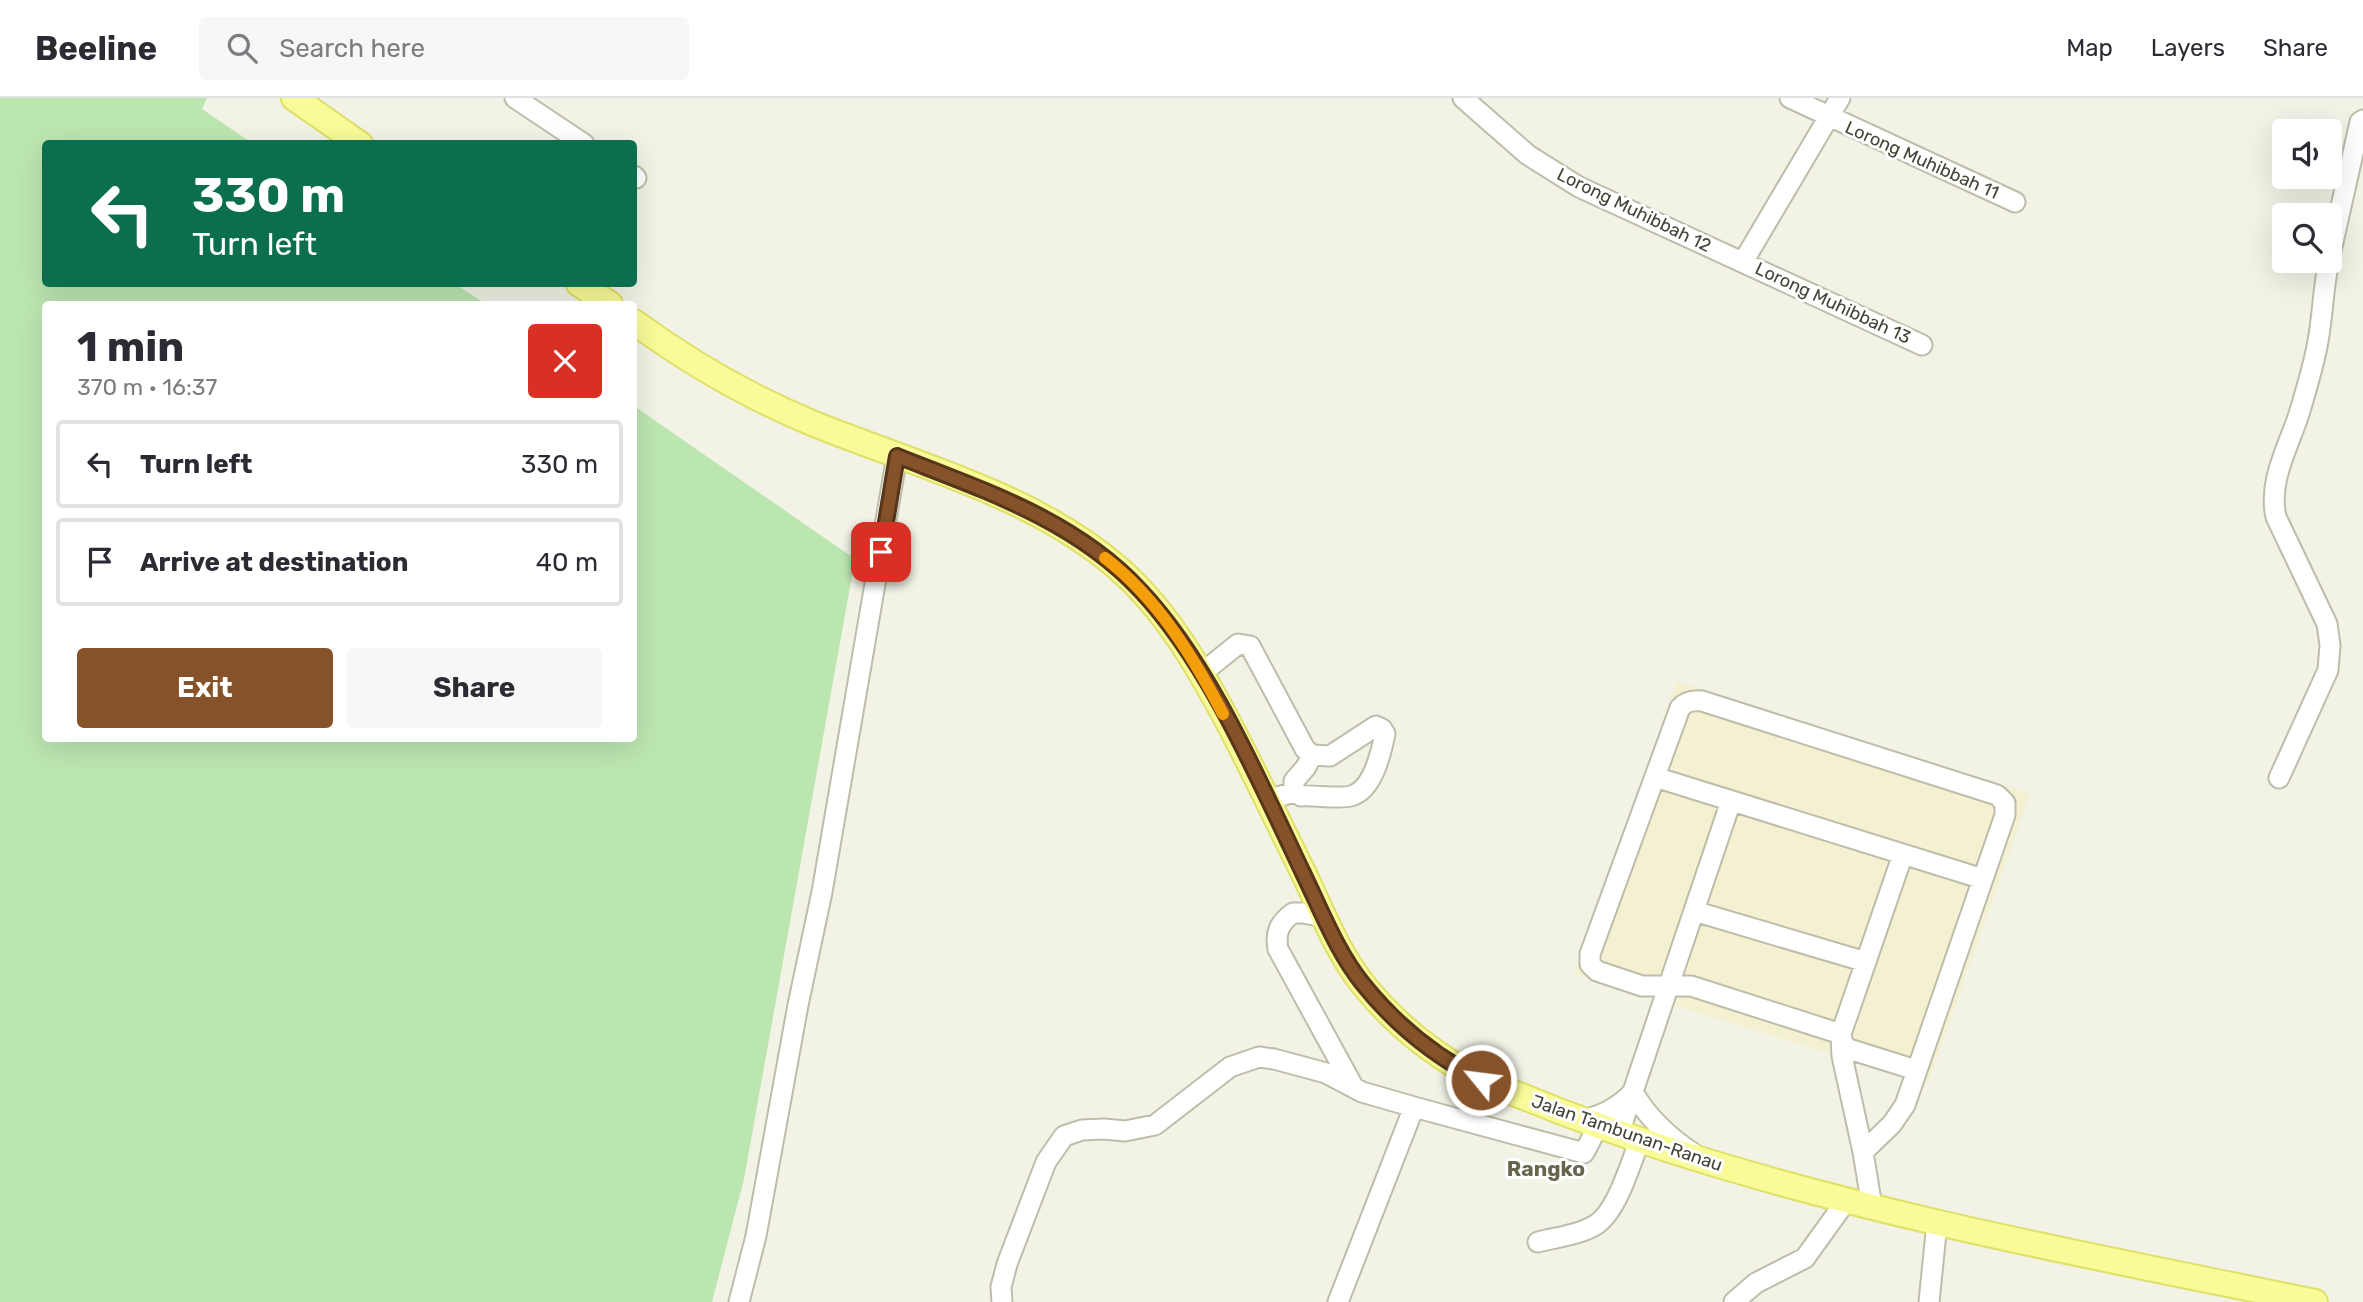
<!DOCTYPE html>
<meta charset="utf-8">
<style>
body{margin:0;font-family:Rubik,sans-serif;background:#f7f7f7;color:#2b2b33;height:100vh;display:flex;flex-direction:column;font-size:26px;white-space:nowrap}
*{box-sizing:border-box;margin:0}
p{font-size:23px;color:#7c7c81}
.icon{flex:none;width:38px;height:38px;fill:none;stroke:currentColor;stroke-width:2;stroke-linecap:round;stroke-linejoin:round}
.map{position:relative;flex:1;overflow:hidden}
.details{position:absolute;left:42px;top:203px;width:595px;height:441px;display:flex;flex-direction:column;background:#fff;border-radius:7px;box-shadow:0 7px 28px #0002}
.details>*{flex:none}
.hud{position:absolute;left:42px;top:42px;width:595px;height:147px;border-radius:7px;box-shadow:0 7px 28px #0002;background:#0b6e4f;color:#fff;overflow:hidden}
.tools{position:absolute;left:2272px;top:21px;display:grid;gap:14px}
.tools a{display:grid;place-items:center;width:70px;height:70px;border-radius:7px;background:#fff;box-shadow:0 7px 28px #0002;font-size:35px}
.pin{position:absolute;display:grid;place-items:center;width:60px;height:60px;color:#fff;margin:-30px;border-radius:14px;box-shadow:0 4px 10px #0006}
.me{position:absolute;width:77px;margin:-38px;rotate:299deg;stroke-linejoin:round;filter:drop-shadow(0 0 5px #0008)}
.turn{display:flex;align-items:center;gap:24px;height:147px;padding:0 35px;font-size:32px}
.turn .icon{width:91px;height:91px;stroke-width:2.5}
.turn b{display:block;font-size:49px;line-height:60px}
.round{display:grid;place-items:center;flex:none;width:74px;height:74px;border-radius:7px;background:#f7f7f7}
.summary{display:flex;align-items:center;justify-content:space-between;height:119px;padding:0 35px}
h1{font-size:42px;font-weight:700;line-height:52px}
.cta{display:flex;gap:14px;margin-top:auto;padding:14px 35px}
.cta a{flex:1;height:80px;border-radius:7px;background:#855229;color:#fff;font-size:28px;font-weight:700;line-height:80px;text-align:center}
.cta a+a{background:#f7f7f7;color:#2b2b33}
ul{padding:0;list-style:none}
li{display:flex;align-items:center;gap:21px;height:88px;margin:0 14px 10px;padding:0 21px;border:4px solid #e1e1e2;border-radius:7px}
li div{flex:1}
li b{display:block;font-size:26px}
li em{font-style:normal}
header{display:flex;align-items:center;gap:42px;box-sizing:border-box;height:98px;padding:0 35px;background:#fff;border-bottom:2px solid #e1e1e2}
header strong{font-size:33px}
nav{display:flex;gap:38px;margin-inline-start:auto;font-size:24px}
.search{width:490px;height:63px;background:#f7f7f7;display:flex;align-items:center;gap:18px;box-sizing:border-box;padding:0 24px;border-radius:7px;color:#7c7c81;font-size:26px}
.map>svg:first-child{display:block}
</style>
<header>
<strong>Beeline</strong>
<div class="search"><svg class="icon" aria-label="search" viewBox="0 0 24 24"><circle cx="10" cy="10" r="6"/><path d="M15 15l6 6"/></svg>Search here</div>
<nav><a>Map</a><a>Layers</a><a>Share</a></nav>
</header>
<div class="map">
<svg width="2363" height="1204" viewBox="0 0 2363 1204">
<rect width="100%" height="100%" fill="#f2f3e6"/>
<path fill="#f4f0d2" d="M 1677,583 L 2030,696 L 1928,986 L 1574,876 Z"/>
<path fill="#bce6b0" d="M 0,0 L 207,0 L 202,11 L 252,45 L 46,46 L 46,186 L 455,186 L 486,206 L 46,206 L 46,640 L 634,640 L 634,308 L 855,461 L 744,1081 L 712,1204 L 0,1204 Z"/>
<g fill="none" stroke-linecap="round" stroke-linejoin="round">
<defs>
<path id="minor" d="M 515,0 L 584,46
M 1463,0 L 1528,57 L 1579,89 L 1922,247
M 1790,0 L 2015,104
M 634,78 L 636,80
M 2329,162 L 2360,24 L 2363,22
M 1743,164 L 1840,0
M 1202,575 L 1238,546 L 1250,548 L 1305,651 L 1312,657 L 1330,658 L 1376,628 L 1382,631 L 1385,636 C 1381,655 1373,692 1351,698 C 1340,701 1314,697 1301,698 L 1294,694 L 1268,702
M 1655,679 L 1983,781
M 2279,680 L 2328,572 L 2330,547 L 2327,526 L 2276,419 C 2268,383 2288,350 2299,316 C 2306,292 2314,267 2318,243 C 2323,216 2323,189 2329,163
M 1294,694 L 1294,683 L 1306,669 L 1312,657
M 1694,813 L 1866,864
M 1325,819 L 1302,815 L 1293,815 C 1279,825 1275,835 1278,851 L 1354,990
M 1841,936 L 1691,888 L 1642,888 L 1597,873 L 1590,866 L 1590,856 L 1680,610 C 1686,603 1693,602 1702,603 L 1997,697 L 2005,705 L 2005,717 L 1905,1007 L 1892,1026 L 1863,1054 L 1872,1109
M 1841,937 L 1843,946 L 1849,951 L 1916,972
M 1582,1022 C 1602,1018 1619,1009 1633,994 C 1647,1019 1670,1040 1694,1056
M 1619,1035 L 1731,703
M 1863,1054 L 1842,958 L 1841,936 L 1903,756
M 1538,1144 C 1557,1139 1580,1137 1597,1126 C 1618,1111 1630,1066 1640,1042
M 739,1204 L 756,1138 L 798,907 L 822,794 L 897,358
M 1002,1204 L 1001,1189 L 1007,1166 L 1046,1064 L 1064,1038 L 1082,1032 L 1104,1031 L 1125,1033 L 1155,1027 L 1230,969 L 1259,959 L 1274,961 L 1326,975 L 1362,994 L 1414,1009
M 1338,1204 L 1414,1009 L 1584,1055 L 1598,1028
M 1734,1204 L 1756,1185 L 1805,1160 L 1846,1103
M 1929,1204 L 1937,1125"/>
<path id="major" d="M 294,0 L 360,46
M 579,186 L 610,206
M 634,224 C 689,264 749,299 812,325 C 915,367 1032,396 1118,470 C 1165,511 1197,566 1226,620 C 1253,671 1278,724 1304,776 C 1321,812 1337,853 1362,885 C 1389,919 1425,950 1463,972 C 1483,984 1506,992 1529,1001 C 1573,1019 1618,1035 1664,1050 C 1877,1119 2097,1159 2315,1204"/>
</defs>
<use href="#minor" stroke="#bebda9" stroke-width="23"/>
<use href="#major" stroke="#dee067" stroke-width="28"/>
<use href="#minor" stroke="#fff" stroke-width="19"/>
<use href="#major" stroke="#f8fb97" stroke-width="24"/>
</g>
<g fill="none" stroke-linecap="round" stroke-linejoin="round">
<defs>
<path id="route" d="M 881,454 L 897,358 C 983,392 1075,422 1140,492 C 1210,566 1259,683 1303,775 C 1321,812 1337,854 1363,886 C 1395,926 1436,959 1481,982"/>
</defs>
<use href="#route" stroke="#56351b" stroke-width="18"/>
<use href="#route" stroke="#855229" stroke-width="12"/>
<path stroke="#f59e0b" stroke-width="12" d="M 1105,460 C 1157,500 1193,558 1223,616"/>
</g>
<g text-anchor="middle" stroke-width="6" stroke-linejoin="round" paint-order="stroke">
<g font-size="18" fill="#454436" stroke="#fff">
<text transform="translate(1922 62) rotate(24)" y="6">Lorong Muhibbah 11</text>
<text transform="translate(1634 112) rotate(26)" y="6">Lorong Muhibbah 12</text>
<text transform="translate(1833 205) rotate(25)" y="6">Lorong Muhibbah 13</text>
<text transform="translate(1627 1035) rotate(19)" y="6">Jalan Tambunan-Ranau</text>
</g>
<g font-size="21" font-weight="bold" fill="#68654d" stroke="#fff">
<text x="1546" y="1078">Rangko</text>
</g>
</g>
</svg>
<div class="tools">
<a><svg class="icon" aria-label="sound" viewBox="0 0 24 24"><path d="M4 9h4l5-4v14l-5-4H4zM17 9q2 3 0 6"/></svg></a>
<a><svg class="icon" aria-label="search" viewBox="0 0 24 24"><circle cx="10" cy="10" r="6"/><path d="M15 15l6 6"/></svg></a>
</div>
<div class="pin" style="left:881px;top:454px;background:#d93025"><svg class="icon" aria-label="arrive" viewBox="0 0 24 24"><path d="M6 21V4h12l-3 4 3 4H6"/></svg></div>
<svg class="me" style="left:1481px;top:982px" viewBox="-20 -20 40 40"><circle r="17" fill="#855229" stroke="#fff" stroke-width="3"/><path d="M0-11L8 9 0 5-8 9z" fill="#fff"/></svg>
<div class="hud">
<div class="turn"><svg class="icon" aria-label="left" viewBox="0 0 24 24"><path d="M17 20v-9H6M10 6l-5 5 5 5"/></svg><div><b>330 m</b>Turn left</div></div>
</div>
<section class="details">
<div class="summary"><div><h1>1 min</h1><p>370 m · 16:37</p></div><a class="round" style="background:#d93025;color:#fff"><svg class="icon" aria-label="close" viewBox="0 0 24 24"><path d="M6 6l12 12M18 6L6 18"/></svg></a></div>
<ul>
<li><svg class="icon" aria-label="left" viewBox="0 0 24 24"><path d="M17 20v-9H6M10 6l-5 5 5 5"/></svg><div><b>Turn left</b></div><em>330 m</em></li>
<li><svg class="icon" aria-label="arrive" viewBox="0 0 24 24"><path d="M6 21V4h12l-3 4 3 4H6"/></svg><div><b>Arrive at destination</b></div><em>40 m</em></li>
</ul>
<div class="cta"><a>Exit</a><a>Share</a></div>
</section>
</div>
